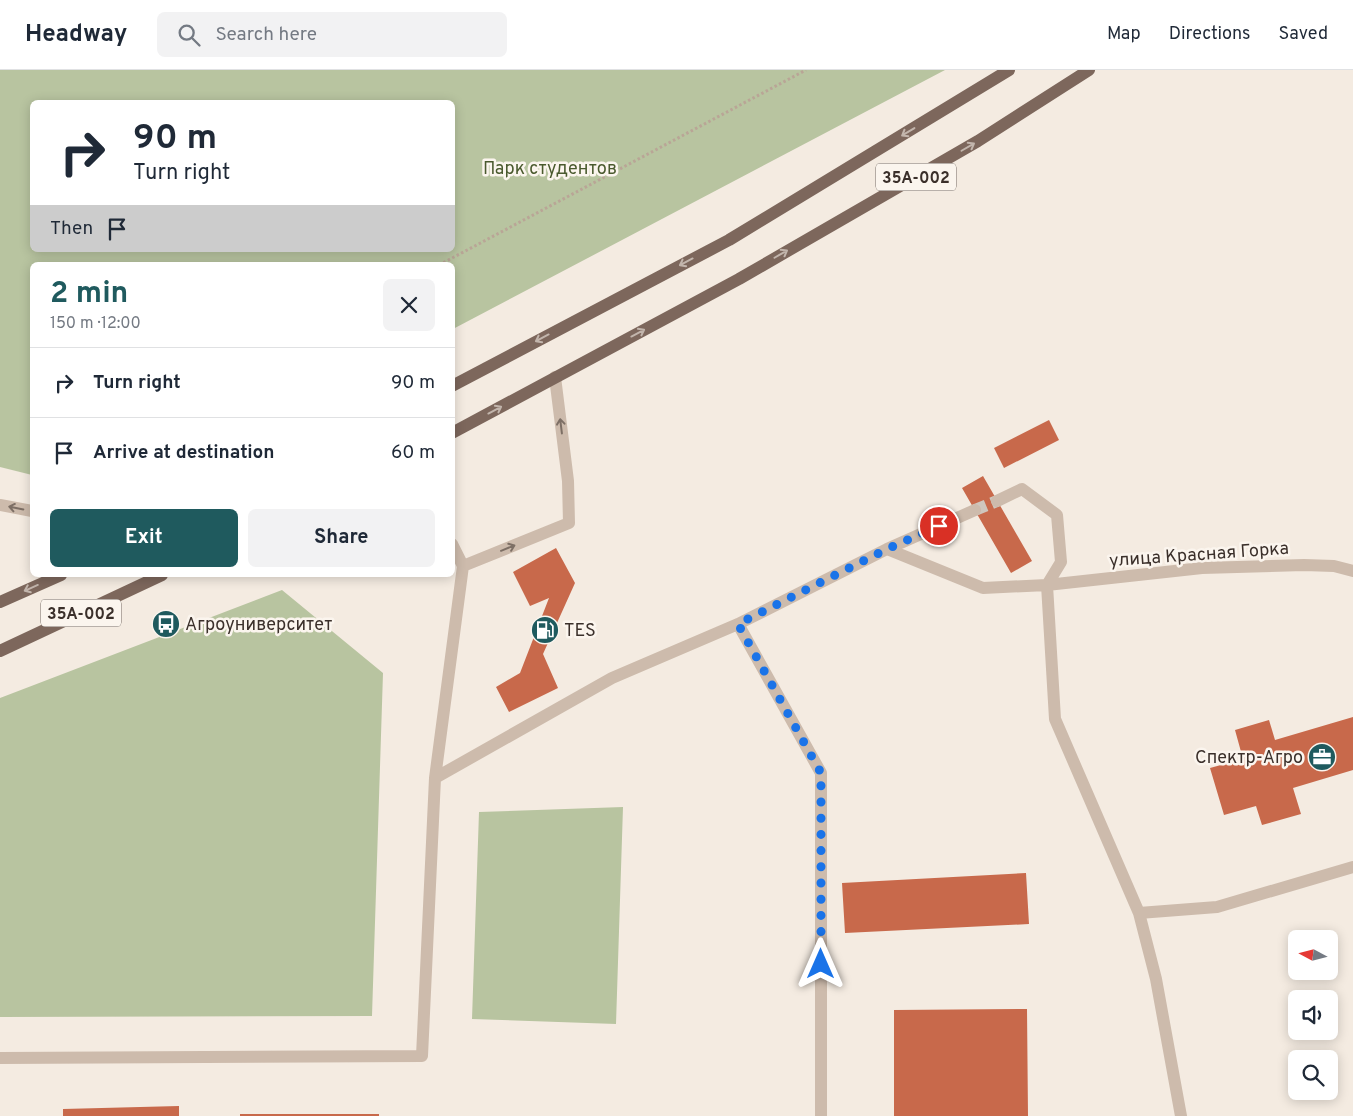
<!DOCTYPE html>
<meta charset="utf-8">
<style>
body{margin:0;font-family:Overpass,sans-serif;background:#f2f2f3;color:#1f2937;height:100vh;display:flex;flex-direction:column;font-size:19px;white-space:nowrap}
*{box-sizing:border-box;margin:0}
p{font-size:16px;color:#747a83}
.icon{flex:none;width:28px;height:28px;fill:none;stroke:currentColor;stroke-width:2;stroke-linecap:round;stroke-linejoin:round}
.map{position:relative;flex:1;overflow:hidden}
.drawer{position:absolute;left:30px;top:192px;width:425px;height:315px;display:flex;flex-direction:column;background:#fff;border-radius:8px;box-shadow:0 2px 12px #0003}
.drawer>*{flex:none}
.banner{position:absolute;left:30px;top:30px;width:425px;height:152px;border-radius:8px;box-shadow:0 2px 12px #0003;background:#fff;color:#1f2937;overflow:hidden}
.needle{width:32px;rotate:277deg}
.buttons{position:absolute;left:1288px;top:860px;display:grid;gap:10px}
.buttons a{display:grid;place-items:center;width:50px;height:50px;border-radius:8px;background:#fff;box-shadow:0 2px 12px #0003;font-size:25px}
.pin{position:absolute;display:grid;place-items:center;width:42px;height:42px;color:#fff;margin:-21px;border:2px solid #fff;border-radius:50%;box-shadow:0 1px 5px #0007}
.me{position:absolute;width:55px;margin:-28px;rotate:0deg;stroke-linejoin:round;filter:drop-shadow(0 0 4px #0008)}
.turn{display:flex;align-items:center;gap:18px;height:105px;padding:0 20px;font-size:22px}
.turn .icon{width:65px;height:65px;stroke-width:2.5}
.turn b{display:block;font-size:35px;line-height:42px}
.then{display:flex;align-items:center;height:48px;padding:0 20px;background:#0003;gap:10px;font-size:19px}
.round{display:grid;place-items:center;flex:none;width:52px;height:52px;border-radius:8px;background:#f2f2f3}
.overview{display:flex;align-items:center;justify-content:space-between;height:85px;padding:0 20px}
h1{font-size:30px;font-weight:700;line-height:38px;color:#1f5a5e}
.button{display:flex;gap:10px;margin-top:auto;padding:10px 20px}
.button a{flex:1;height:58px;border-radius:8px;background:#1f5a5e;color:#fff;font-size:20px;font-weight:700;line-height:58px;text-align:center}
.button a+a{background:#f2f2f3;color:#1f2937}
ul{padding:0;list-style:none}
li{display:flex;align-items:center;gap:15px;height:70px;padding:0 20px;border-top:1px solid #e0e1e3}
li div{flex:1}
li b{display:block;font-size:19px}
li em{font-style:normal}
header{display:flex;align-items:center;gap:30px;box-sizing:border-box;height:70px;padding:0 25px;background:#fff;border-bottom:1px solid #e0e1e3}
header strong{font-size:24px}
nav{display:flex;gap:28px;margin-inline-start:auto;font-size:18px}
.search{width:350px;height:45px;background:#f2f2f3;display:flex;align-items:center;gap:12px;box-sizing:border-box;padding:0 18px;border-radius:8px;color:#747a83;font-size:19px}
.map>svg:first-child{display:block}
</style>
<header>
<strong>Headway</strong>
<div class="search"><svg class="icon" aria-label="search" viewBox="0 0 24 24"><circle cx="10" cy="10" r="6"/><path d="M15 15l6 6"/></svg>Search here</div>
<nav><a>Map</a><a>Directions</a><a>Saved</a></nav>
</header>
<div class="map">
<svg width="1353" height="1046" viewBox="0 0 1353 1046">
<rect width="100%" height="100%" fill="#f4ebe1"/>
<path fill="#b8c4a0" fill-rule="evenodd" d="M 0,0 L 945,0 L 453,259 L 452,195 L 32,195 L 32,405 L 0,397 ZM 32,32 L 452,32 L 452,180 L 32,180 Z
M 282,520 L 383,603 L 372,946 L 0,947 L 0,628 Z
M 623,737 L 616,954 L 472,949 L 479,742 Z"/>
<path fill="#c8694b" d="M 1049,350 L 1059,370 L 1004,398 L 994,378 Z
M 983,406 L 1032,491 L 1011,503 L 962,418 Z
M 556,478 L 575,513 L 543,584 L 558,618 L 509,642 L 496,617 L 520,603 L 549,528 L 530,536 L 513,502 Z
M 1353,647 L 1353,700 L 1293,718 L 1301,744 L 1262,755 L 1256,736 L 1224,745 L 1210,698 L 1243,689 L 1235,660 L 1269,650 L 1275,670 Z
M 1026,803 L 1029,854 L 845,863 L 842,813 Z
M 1027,939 L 1028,1046 L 894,1046 L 894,940 Z
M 179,1036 L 179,1046 L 63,1046 L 63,1039 Z
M 240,1044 L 379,1044 L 379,1046 L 240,1046 Z"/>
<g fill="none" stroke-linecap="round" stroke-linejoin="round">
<path stroke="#cfc6bd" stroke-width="12" stroke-dasharray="12 6" stroke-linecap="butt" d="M 975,440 L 997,431"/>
<path stroke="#b9a596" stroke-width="3" stroke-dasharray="2.5 2.5" stroke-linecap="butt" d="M 439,195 L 806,0"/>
<path stroke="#cdbbac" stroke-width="12" d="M 997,431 L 1022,419 L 1057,445 L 1061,492 L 1047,515
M 0,435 L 32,441
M 887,479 L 975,440
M 463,496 L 569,453 L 568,411 L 555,307
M 1047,515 L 1202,498 L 1304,495 L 1334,496 L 1353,501
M 738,554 L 821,703 L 821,1046
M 435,708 L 612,608 L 738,554 L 887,479 L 983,518 L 1047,515 L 1055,649 L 1139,843 L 1156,909 L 1181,1046
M 1139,843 L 1217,837 L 1353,797
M 0,988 L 422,986 L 435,708 L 463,496 L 452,474"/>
<path stroke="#7d675c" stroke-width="12" d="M 452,316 L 729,170 L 1009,0
M 452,363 L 739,209 L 978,71 L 1089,0
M 0,532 L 61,505
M 0,581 L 162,505"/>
</g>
<defs><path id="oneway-shaft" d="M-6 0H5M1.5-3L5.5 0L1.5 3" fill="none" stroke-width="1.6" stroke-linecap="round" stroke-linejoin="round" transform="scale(1.25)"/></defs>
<g stroke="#c2b5ac">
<use href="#oneway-shaft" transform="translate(908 62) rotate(149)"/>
<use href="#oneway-shaft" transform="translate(968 77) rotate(-30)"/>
<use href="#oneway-shaft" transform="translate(781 184) rotate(-30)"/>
<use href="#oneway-shaft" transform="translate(686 192) rotate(152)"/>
<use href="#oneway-shaft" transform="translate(638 263) rotate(-28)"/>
<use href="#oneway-shaft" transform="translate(542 268) rotate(152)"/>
<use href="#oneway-shaft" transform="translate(495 340) rotate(-28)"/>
<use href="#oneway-shaft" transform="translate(31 518) rotate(156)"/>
</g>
<g stroke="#7d6f65">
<use href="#oneway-shaft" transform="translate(561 356) rotate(-97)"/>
<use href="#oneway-shaft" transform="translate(16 438) rotate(-169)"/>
<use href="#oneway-shaft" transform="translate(508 478) rotate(-22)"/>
</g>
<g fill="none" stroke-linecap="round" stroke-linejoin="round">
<path stroke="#1a73e8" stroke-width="9" stroke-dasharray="0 16.2" d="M 821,894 L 821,703 L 738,554 L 887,479 L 939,456"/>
</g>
<defs>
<symbol id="bus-disc" viewBox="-11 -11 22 22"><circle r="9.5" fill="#1f5a5e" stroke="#fbf5ee"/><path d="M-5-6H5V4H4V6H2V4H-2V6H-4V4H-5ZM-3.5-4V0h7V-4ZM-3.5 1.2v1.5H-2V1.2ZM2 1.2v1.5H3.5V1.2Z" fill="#fff"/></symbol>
<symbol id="fuel-disc" viewBox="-11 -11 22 22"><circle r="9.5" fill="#1f5a5e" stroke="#fbf5ee"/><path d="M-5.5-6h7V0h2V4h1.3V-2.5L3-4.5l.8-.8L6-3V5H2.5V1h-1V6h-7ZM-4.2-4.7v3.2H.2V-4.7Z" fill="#fff"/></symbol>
<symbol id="office-disc" viewBox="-11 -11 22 22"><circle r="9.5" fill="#1f5a5e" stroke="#fbf5ee"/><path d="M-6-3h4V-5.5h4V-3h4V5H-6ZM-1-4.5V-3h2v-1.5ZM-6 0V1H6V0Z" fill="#fff"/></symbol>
</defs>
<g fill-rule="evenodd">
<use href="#bus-disc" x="150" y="538" width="32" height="32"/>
<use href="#fuel-disc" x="529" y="544" width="32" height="32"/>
<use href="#office-disc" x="1306" y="671" width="32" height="32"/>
</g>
<g text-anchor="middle" stroke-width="5" stroke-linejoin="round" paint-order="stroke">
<g fill="#fbf5ee" stroke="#756b66" stroke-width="1">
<rect x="876" y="93.5" width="80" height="27" rx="4"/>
<rect x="41" y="529.5" width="80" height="27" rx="4"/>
</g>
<g font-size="16" font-weight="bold" fill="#3b302b">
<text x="916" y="113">35А-002</text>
<text x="81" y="549">35А-002</text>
</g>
<g font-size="18" fill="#4a5a2e" stroke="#fbf5ee">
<text x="550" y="104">Парк студентов</text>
</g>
<g font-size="18" fill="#3b302b" stroke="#fbf5ee">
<text transform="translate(1199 484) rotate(-4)" y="6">улица Красная Горка</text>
</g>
<g font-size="18" fill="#3b302b" stroke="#fbf5ee" text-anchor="start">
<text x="185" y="560">Агроуниверситет</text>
<text x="564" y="566">TES</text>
<text x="1303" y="693" text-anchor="end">Спектр-Агро</text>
</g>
</g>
</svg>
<div class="buttons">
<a><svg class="needle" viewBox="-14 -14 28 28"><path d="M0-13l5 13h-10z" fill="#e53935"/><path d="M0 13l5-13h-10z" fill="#747a83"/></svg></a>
<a><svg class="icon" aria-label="sound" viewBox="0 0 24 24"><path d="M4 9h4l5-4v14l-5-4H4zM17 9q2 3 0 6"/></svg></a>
<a><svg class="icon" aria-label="search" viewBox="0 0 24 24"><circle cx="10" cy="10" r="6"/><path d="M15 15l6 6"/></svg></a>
</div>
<div class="pin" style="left:939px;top:456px;background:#d93025"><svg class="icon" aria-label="arrive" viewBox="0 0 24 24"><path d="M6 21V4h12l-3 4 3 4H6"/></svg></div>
<svg class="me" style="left:821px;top:894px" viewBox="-20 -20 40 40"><path d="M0-17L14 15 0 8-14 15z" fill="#1a73e8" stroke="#fff" stroke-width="4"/></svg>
<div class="banner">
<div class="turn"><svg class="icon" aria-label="right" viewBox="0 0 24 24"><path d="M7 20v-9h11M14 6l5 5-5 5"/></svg><div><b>90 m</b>Turn right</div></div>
<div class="then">Then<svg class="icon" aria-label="arrive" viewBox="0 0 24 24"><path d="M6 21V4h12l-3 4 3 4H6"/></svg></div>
</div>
<section class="drawer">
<div class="overview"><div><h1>2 min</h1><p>150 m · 12:00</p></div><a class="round"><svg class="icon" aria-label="close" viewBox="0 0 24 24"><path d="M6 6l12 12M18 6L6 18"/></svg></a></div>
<ul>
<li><svg class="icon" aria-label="right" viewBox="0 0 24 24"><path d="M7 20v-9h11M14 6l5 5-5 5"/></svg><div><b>Turn right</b></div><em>90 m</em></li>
<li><svg class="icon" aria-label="arrive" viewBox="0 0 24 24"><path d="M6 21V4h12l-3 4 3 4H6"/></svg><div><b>Arrive at destination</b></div><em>60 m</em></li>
</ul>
<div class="button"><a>Exit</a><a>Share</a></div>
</section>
</div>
